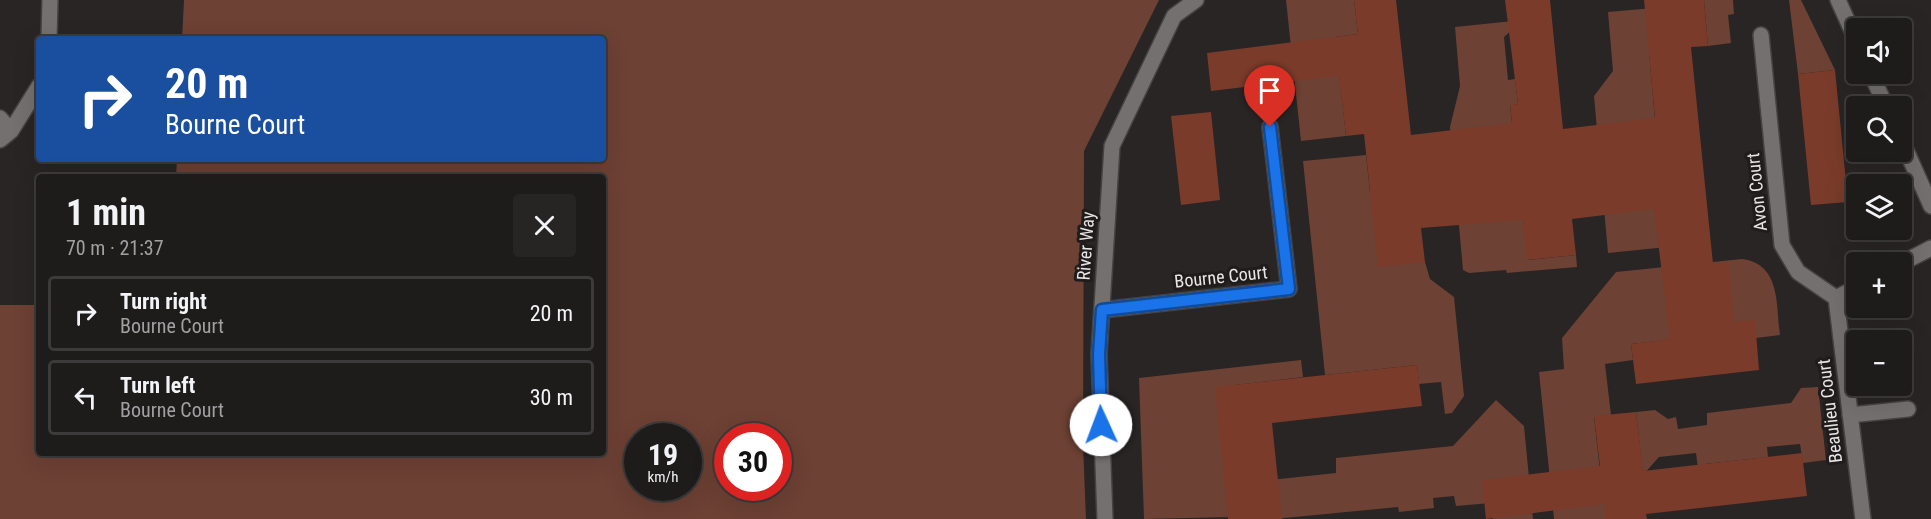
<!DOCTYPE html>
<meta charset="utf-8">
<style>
body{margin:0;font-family:"Roboto Condensed",sans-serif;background:#262524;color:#f1f3f6;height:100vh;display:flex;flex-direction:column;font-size:22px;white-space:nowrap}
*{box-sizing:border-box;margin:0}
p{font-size:20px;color:#a1a1a3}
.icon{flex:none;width:33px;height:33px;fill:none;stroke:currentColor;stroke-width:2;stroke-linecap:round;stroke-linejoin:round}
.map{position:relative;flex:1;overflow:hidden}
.drawer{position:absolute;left:36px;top:174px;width:570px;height:282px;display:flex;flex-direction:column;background:#1e1c1b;border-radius:6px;box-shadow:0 6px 24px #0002,0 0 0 2px #3c3a3a}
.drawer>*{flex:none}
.top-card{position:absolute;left:36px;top:36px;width:570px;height:126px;border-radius:6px;box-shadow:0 6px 24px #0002,0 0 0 2px #3c3a3a;background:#1a4fa0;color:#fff;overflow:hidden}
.tools{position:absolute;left:1846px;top:18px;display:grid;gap:12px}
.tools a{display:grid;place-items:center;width:66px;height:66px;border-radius:6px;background:#1e1c1b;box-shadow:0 6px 24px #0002,0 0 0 2px #3c3a3a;font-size:30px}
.speed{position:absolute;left:624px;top:423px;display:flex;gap:12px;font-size:30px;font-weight:700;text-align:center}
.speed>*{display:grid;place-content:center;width:78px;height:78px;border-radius:50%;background:#1e1c1b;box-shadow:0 6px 24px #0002,0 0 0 2px #3c3a3a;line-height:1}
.speed small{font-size:15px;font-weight:400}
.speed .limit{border:9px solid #d22;background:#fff;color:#111}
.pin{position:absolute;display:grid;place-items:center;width:51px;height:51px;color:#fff;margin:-62px -26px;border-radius:50% 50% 50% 0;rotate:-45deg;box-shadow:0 0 6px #0007}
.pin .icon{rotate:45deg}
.me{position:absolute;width:66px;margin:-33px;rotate:358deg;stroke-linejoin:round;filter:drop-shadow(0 0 4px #0008)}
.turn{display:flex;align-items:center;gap:21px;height:126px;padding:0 30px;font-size:27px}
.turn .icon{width:78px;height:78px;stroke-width:2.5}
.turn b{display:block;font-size:42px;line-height:51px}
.round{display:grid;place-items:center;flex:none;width:63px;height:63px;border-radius:6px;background:#262524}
.summary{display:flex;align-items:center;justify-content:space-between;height:102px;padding:0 30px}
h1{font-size:36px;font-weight:700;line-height:45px}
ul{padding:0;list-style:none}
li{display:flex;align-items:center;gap:18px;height:75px;margin:0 12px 9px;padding:0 18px;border:3px solid #3c3a3a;border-radius:6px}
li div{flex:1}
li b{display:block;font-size:22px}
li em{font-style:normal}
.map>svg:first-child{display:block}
</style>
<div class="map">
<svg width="1931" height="519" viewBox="0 0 1931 519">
<rect width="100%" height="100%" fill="#282524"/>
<path fill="#6d4134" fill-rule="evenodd" d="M 184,0 L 1159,0 L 1084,151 L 1083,444 L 1086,519 L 0,519 L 0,305 L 39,305 L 39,453 L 603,453 L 603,177 L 176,177 L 177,159 L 603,159 L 603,39 L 182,39 ZM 638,436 L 688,436 L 688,488 L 638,488 ZM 728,436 L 778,436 L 778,488 L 728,488 Z
M 1286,0 L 1354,0 L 1358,34 L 1335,37 L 1346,136 L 1301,141 Z
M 1704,0 L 1733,0 L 1734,14 L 1728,15 L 1731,43 L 1708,46 Z
M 1789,0 L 1801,0 L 1835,70 L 1798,74 Z
M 1665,7 L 1649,52 L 1656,131 L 1677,246 L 1608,253 L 1594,96 L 1613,71 L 1608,12 Z
M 1513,21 L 1514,28 L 1504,37 L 1508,80 L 1515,79 L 1518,104 L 1510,106 L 1528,260 L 1576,255 L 1577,267 L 1507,273 L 1506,270 L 1469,273 L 1463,270 L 1450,127 L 1460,86 L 1455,27 Z
M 1366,155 L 1370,192 L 1387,191 L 1425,262 L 1430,279 L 1454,297 L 1464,396 L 1452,413 L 1445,414 L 1441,382 L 1419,384 L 1417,365 L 1325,375 L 1303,161 Z
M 1742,259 C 1781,264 1776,305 1780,335 L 1756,338 L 1718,334 L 1631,344 L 1633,360 L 1605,364 L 1611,415 L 1594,417 L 1601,479 L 1619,477 L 1606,519 L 1554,519 L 1539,372 L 1564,369 L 1562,338 L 1616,272 Z
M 1301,360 L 1303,377 L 1235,385 L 1239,427 L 1231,517 L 1144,519 L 1139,378 Z
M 1818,387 L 1826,460 L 1803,463 L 1800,444 L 1767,447 L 1768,457 L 1705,464 L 1700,484 L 1696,453 L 1659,457 L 1643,475 L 1636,412 L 1655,410 L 1668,419 L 1676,417 L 1678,429 L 1707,425 L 1707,413 L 1791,403 L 1801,388 Z
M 1496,400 L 1524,426 L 1533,519 L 1493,519 L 1491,503 L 1456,506 L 1454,496 L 1433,498 L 1434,508 L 1399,512 L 1398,507 L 1274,519 L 1270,480 L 1336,473 L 1336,458 L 1453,446 Z"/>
<path fill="#7a3b2a" d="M 1354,0 L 1396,0 L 1411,135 L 1512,123 L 1510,105 L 1518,104 L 1505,0 L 1550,0 L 1563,129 L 1655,118 L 1644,0 L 1704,0 L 1708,46 L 1691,47 L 1713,264 L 1729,262 L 1734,322 L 1755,320 L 1759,370 L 1636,384 L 1631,344 L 1670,339 L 1654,209 L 1572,219 L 1576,255 L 1527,260 L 1523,220 L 1421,228 L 1425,262 L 1378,267 L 1364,134 L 1346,136 L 1339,76 L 1211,91 L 1207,53 L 1358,34 Z
M 1835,70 L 1848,202 L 1811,205 L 1798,74 Z
M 1211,112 L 1220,200 L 1181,205 L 1171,116 Z
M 1417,365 L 1422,406 L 1272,423 L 1282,519 L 1228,519 L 1215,387 Z
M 1636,412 L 1643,471 L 1802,453 L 1807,496 L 1646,514 L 1647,519 L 1606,519 L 1605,504 L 1486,519 L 1482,480 L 1600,466 L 1594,416 Z"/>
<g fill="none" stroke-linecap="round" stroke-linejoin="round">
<defs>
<path id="service" d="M 49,39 L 50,0
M 0,118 L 11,131
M 0,140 L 11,131 L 39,86
M 1850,415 L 1908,409"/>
<path id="minor" d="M 1838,0 L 1857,42
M 1761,35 L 1782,245 L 1798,272 L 1836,298 L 1857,287
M 1871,74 L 1886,106
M 1902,141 L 1931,206
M 1902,263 L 1931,248
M 1836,298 L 1863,519
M 1102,310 L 1289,289 L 1270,127
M 1105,519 L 1099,354 L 1112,146 L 1174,16 L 1196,0"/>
</defs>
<use href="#service" stroke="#454241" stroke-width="18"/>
<use href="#minor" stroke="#454241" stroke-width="18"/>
<use href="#service" stroke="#74706f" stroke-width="15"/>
<use href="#minor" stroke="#74706f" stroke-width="15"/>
</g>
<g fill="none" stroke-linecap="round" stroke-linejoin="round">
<defs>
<path id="route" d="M 1101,425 L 1099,354 L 1102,310 L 1289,289 L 1270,127"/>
</defs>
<use href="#route" stroke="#114b97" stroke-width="15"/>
<use href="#route" stroke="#1a73e8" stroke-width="10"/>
</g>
<g text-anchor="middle" stroke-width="6" stroke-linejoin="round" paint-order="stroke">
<g font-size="18" fill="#e9e7e6" stroke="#1f1c1b">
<text transform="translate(1757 192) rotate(-96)" y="6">Avon Court</text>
<text transform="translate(1086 246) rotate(-86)" y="6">River Way</text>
<text transform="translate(1221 277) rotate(-6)" y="6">Bourne Court</text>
<text transform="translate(1830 411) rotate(-97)" y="6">Beaulieu Court</text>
</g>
</g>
</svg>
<div class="tools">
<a><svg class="icon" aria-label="sound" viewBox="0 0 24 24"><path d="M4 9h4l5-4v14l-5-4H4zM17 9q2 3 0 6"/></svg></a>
<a><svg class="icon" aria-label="search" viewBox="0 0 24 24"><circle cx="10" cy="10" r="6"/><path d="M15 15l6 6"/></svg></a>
<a><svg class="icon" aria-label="layers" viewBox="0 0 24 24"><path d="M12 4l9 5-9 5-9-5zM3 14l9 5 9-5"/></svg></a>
<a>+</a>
<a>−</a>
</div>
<div class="speed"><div>19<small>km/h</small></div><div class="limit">30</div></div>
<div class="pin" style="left:1270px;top:127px;background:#d93025"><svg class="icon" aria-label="arrive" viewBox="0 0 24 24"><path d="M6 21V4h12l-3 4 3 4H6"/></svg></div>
<svg class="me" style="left:1101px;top:425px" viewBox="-20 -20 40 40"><circle r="19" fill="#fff"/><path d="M0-13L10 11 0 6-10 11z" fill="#1a73e8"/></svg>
<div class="top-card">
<div class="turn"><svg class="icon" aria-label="right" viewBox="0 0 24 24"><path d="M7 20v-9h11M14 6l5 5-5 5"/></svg><div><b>20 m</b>Bourne Court</div></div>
</div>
<section class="drawer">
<div class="summary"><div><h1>1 min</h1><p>70 m · 21:37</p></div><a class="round"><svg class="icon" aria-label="close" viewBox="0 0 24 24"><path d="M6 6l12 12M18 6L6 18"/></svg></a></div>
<ul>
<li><svg class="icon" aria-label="right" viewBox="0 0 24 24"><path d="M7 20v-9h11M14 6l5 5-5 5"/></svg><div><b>Turn right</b><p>Bourne Court</p></div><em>20 m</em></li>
<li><svg class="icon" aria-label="left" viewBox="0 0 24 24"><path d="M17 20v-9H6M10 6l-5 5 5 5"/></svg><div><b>Turn left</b><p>Bourne Court</p></div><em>30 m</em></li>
</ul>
</section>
</div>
